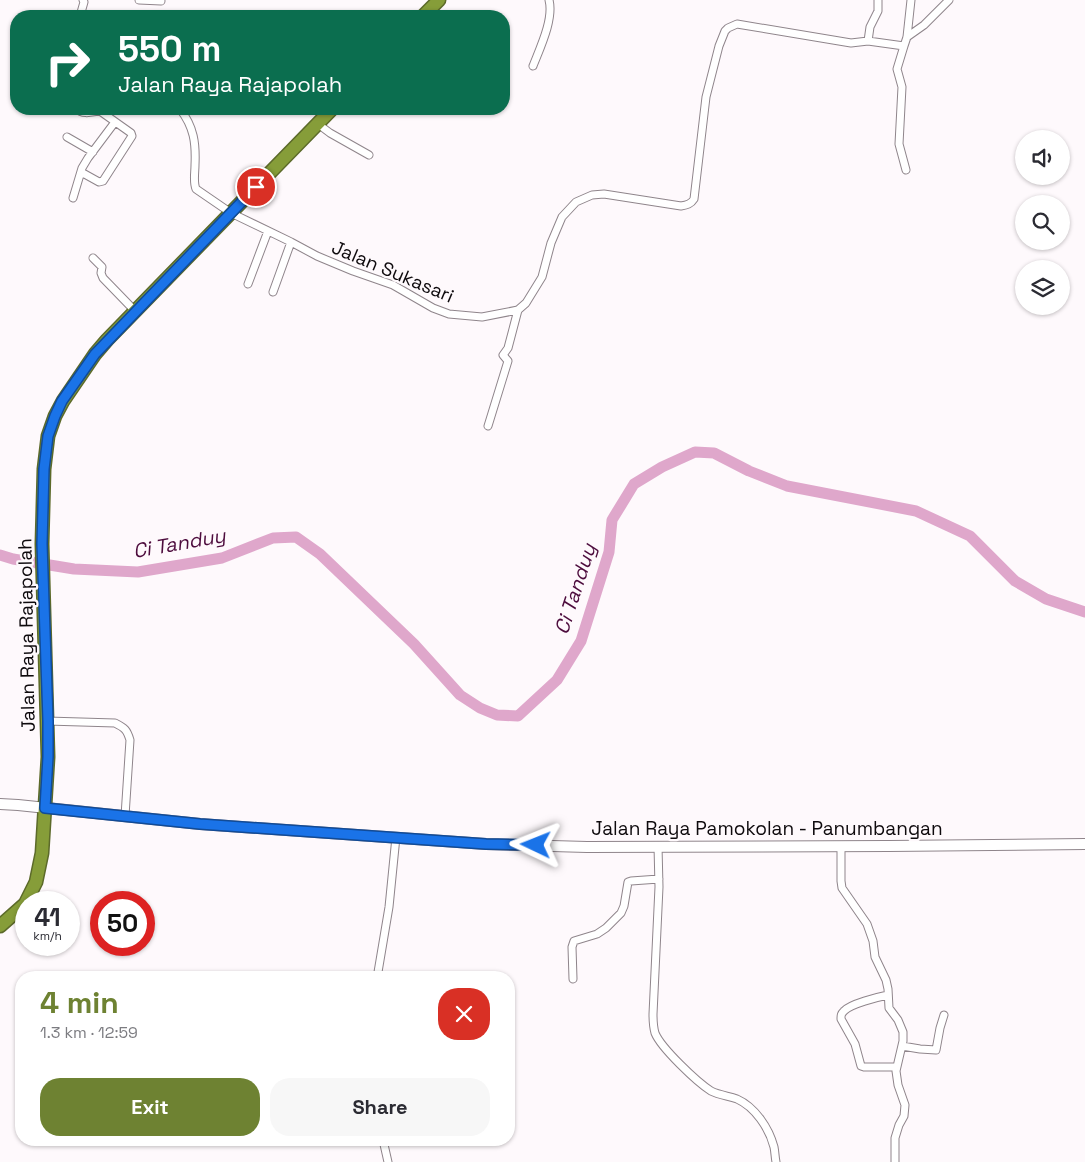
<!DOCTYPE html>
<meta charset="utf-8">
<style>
body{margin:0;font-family:"Space Grotesk",sans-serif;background:#f7f7f7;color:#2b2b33;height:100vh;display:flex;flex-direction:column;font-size:19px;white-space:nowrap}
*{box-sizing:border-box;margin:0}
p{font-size:16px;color:#7c7c81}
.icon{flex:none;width:28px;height:28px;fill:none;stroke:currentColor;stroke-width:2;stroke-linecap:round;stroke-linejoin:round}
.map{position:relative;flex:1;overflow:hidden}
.sheet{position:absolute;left:15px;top:971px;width:500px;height:175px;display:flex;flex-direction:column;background:#fff;border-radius:20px;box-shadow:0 1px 4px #0004}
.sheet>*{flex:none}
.top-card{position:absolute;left:10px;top:10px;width:500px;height:105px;border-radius:20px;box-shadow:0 1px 4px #0004;background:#0b6e4f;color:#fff;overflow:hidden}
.tools{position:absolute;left:1015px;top:130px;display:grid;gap:10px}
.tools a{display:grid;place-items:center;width:55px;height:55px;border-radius:50%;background:#fff;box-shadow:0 1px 4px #0004;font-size:25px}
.speed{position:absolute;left:15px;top:891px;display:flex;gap:10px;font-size:25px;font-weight:700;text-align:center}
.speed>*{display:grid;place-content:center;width:65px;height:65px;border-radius:50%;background:#fff;box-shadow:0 1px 4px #0004;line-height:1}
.speed small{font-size:12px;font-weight:400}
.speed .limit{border:8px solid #d22;background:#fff;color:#111}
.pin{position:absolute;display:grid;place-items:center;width:42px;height:42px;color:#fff;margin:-21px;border:2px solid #fff;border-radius:50%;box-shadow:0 1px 5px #0007}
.me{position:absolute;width:55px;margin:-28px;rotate:272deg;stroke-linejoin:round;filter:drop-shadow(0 0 4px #0008)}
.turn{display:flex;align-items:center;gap:18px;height:105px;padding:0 25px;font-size:22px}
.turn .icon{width:65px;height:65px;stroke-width:2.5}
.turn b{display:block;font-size:35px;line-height:42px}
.round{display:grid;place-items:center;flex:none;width:52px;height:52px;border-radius:20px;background:#f7f7f7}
.summary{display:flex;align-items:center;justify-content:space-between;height:85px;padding:0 25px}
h1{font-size:30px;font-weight:800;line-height:38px;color:#6e8232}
.button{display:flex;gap:10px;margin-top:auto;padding:10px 25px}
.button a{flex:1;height:58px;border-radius:20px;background:#6e8232;color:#fff;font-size:20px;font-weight:800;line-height:58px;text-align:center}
.button a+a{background:#f7f7f7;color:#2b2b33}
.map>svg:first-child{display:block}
</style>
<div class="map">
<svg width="1085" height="1162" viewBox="0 0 1085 1162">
<rect width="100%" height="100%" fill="#fef9fc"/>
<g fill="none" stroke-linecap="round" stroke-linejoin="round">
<path stroke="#dfa7cb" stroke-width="11" d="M 0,555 L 13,559 L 74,569 L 138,572 L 222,558 L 273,538 L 296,537 L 320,554 L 414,644 L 460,695 L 480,708 L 497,715 L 518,716 L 557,680 L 581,641 L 609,552 L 612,520 L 634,484 L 662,467 L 695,452 L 714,453 L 749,471 L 787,486 L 916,511 L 970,536 L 1015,581 L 1046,599 L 1085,612"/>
<defs>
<path id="street" d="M 139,0 L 161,1
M 80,16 L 84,2 L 83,0
M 907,37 L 924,25 L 949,0
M 868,41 L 870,27 L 878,11 L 878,0
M 904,46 L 897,69 L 902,87 L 899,144 L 906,170
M 533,66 C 540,48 554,19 549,0
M 77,109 C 83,115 92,112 100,111 L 131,133 L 132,136 L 103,181 L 99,182 L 81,172
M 180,109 C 194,127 196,143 195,165 C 195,173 193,182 196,189 L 231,213 L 291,242 L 317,256 L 353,271 L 393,285 L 433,308 L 449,314 L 482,317 L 518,310 L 526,303 L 542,277 L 551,243 L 562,217 L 576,202 L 592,195 L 604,194 L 681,206 C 687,205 691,204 694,199 L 706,97 L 719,46 L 725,31 L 728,28 L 737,24 L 851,43 L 868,41 L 904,46 L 907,37 L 911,0
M 318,124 L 330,133 L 369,155
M 67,137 L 93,152
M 73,198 L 82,168 L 88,158 L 115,122
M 93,258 L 102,267 L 101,273 L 103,278 L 135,311
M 248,284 L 268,231
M 273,292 L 291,242
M 488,426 L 508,361 L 503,355 L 508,348 L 518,310
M 47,721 L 115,723 C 125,728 127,730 130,740 L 125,816
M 658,846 L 659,887 L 653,1014 C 653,1020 653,1026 655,1033 C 661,1048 697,1082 711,1091 C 719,1095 728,1096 737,1099 C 755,1107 769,1128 774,1147 C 775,1152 775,1157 776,1162
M 841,846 L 841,881 L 842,888 L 867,924 L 873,941 L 875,957 L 886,980 L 888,989 L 889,1008 L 898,1020 L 903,1032 L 903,1041 L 896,1071 L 898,1085 L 905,1105 L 904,1116 L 899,1125 L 895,1138 L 895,1162
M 377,978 L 389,907 L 396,837
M 573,979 L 572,947 L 574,941 L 597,934 L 606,928 L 621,913 L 624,906 L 628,882 L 631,881 L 659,879
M 888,995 C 878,997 850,1004 844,1011 C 841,1014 841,1015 841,1019 L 855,1044 L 861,1066 L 864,1067 L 896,1067
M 902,1046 L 920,1049 L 936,1050 L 940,1028 L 944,1015
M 383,1140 L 388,1162"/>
<path id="secondary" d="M 0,804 L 18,805 L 200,824 L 486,844 L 587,847 L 889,846 L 1085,844"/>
<path id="highway" d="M 423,16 L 439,0
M 0,926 L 25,904 L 36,882 L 42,853 L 48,757 L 42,544 L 44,469 L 48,436 L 55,416 L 63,401 L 95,354 L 107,340 L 332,109"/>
</defs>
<use href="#street" stroke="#8f858b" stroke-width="9"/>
<use href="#secondary" stroke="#8f858b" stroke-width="12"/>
<use href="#highway" stroke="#5c6a2a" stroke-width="15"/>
<use href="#street" stroke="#fff" stroke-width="7"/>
<use href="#secondary" stroke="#fff" stroke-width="10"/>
<use href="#highway" stroke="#869d39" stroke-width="12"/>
</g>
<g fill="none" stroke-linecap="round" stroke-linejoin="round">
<defs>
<path id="route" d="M 256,187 L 95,354 L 62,401 L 55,416 L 48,436 L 44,469 L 42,544 L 48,721 L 48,757 L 45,808 L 200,824 L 486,844 L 536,845"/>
</defs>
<use href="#route" stroke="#114b97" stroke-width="12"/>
<use href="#route" stroke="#1a73e8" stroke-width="9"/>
</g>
<g text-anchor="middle" stroke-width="4.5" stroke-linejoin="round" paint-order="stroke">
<g font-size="19" fill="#0e0a0d" stroke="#fef9fc">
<text transform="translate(393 271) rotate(23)" y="7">Jalan Sukasari</text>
<text transform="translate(26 635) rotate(-91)" y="7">Jalan Raya Rajapolah</text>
<text x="767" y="835">Jalan Raya Pamokolan - Panumbangan</text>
</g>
<g font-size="20" font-style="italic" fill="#4d0c3d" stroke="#fef9fc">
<text transform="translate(179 543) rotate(-10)" y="7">Ci Tanduy</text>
<text transform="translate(575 589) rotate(-72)" y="7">Ci Tanduy</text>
</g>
</g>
</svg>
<div class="tools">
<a><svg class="icon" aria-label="sound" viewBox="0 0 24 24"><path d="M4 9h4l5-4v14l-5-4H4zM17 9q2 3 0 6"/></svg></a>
<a><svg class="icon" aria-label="search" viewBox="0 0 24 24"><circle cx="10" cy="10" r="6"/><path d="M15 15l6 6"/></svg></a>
<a><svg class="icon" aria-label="layers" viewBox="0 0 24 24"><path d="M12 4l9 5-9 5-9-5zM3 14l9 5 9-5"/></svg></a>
</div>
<div class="speed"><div>41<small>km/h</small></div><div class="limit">50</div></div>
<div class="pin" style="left:256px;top:187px;background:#d93025"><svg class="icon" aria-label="arrive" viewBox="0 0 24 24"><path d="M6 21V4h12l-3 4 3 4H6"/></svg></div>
<svg class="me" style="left:536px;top:845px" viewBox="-20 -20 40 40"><path d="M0-17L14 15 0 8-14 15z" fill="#1a73e8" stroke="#fff" stroke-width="4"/></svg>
<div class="top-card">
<div class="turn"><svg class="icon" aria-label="right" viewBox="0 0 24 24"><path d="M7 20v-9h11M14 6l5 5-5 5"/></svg><div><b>550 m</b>Jalan Raya Rajapolah</div></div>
</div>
<section class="sheet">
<div class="summary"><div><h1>4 min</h1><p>1.3 km · 12:59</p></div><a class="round" style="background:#d93025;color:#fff"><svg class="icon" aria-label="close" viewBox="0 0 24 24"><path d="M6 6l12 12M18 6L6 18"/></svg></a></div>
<div class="button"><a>Exit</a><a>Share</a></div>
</section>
</div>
